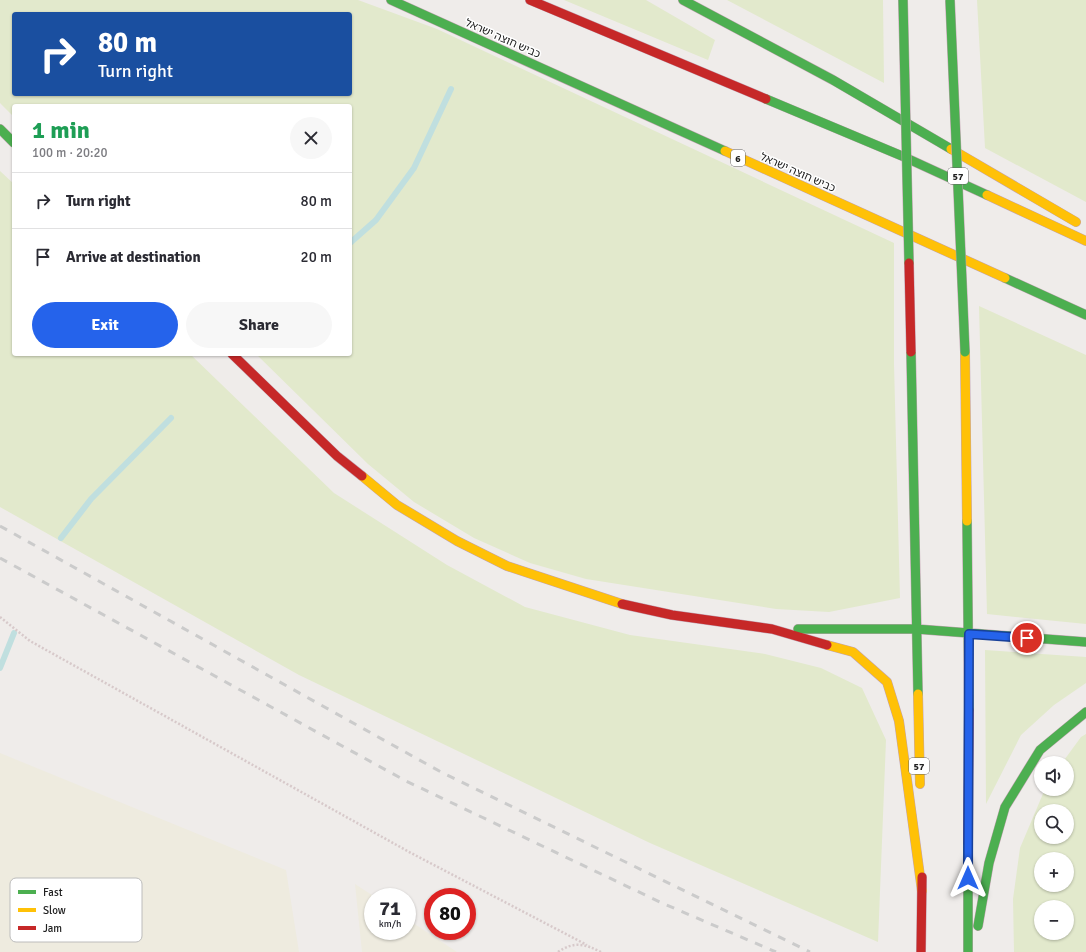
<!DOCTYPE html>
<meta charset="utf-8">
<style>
body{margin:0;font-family:Signika,"Noto Sans Hebrew",sans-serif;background:#f7f7f7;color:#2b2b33;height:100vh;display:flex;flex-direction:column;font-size:15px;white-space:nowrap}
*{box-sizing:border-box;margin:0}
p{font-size:13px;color:#7c7c81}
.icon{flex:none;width:22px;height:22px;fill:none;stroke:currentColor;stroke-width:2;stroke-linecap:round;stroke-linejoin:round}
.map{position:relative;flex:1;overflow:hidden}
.details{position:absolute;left:12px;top:104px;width:340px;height:252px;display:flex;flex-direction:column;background:#fff;border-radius:4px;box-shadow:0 1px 3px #0004}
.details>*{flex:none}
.guide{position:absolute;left:12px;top:12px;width:340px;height:84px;border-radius:4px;box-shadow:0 1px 3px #0004;background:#1a4fa0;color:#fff;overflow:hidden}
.controls{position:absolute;left:1034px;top:756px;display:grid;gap:8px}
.controls a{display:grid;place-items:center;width:40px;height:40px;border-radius:50%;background:#fff;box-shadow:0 1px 3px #0004;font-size:20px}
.speed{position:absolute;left:364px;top:888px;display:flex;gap:8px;font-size:20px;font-weight:700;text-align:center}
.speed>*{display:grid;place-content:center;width:52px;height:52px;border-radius:50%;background:#fff;box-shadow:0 1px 3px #0004;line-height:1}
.speed small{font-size:10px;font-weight:400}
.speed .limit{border:6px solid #d22;background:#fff;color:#111}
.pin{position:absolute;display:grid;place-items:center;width:34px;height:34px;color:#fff;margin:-17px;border:2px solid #fff;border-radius:50%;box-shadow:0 1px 4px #0007}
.me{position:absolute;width:44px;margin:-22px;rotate:0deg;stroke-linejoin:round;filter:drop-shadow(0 0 3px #0008)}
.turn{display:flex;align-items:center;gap:14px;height:84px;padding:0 20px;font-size:18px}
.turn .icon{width:52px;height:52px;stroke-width:2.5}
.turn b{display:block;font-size:28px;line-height:34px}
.round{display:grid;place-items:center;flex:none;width:42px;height:42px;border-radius:21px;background:#f7f7f7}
.headline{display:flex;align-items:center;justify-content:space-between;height:68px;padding:0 20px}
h1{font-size:24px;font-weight:700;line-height:30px;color:#1e9e55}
.primary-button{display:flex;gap:8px;margin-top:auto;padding:8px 20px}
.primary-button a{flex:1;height:46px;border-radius:24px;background:#2563eb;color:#fff;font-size:16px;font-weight:700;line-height:46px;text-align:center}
.primary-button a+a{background:#f7f7f7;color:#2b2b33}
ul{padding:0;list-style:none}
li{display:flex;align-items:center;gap:12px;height:56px;padding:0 20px;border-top:1px solid #e1e1e2}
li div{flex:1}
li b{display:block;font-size:15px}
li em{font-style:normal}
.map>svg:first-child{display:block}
</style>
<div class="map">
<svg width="1086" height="952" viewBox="0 0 1086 952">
<rect width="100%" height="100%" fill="#efecea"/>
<path fill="#eeebdf" d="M 0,753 L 286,870 L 299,952 L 0,952 Z
M 355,884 L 375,897 L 373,897 L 373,931 L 407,931 L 407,919 L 457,952 L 362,952 Z"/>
<path fill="#e2e9cc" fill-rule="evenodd" d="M 0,0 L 358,0 L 437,29 L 894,243 L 894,364 L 900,598 L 829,612 L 776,609 L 586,579 L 530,563 L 474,538 L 414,502 L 368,464 L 256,354 L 350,354 L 350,106 L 14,106 L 14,117 L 0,103 ZM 14,14 L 350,14 L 350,94 L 14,94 Z
M 564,0 L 646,0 L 715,40 L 708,60 Z
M 727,0 L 883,0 L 884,83 Z
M 977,0 L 1086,0 L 1086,202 L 985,148 Z
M 0,171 L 14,184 L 14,354 L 190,354 L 334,493 L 447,565 L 525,607 L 630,635 L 765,654 L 821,668 L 862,688 L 886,740 L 878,942 L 650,843 L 299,675 L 0,507 Z
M 979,306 L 1086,355 L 1086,624 L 987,614 Z
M 985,650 L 1086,657 L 1086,683 L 1054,705 L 1021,735 L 986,804 Z
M 1086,734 L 1086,952 L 1014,952 L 1013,899 L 1020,848 L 1045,789 L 1067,789 L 1067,763 L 1062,763 L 1081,737 ZM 1041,811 L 1067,811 L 1067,837 L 1041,837 ZM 1041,859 L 1067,859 L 1067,885 L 1041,885 ZM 1041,907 L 1067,907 L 1067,933 L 1041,933 Z"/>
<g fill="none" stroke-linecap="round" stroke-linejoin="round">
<path stroke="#c0dfdf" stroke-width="6" d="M 350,243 L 376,220 L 414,168 L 451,89
M 61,538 L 91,499 L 171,418
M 0,668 L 14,633"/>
<defs>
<path id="fast" d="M 391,0 L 725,151
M 683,0 L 833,80 L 951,149
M 766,99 L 902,156 L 987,195
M 0,129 L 14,143
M 1005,278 L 1086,315
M 911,352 L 918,694
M 967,521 L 969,710
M 798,629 L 916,629 L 1086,642
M 978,926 L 989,863 L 1005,807 L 1040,750 L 1086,712
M 968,952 L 968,843"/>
<path id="slow" d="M 951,149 L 1076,222
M 725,151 L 1005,278
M 987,195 L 1086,241
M 965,352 L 967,521
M 362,476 L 397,505 L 457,541 L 507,566 L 622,604
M 827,645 L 853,652 L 887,682 L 899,721 L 922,891
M 918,694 L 920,784"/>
<path id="jam" d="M 530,0 L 766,99
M 232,354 L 337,456 L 362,476
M 622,604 L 672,615 L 772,629 L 827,645
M 968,843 L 969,710
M 921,952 L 922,877"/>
</defs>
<use href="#fast" stroke="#c2a3b2" stroke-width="10"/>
<use href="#slow" stroke="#c2a3b2" stroke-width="10"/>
<use href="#jam" stroke="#c2a3b2" stroke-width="10"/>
<path stroke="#d7c9ca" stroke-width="2.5" stroke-dasharray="2 2" stroke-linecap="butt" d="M 0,617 L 30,641 L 411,853 L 587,945
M 558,952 C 574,941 585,944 601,952"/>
<use href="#fast" stroke="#4caf50" stroke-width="9"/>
<use href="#slow" stroke="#ffc107" stroke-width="9"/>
<use href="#jam" stroke="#c62828" stroke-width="9"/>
<path stroke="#cbcbcb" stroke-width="3" stroke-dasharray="8 8" stroke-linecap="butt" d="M 0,526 L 441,772 L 810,952
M 0,558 L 406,781 L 662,903 L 776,952"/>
<defs>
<path id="fast-bridge" d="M 903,0 L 909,263
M 950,0 L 965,352"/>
<path id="jam-bridge" d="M 909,263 L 911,352"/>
</defs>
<use href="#fast-bridge" stroke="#c2a3b2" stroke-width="10" stroke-linecap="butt"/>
<use href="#jam-bridge" stroke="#c2a3b2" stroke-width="10" stroke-linecap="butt"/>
<use href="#fast-bridge" stroke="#4caf50" stroke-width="9"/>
<use href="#jam-bridge" stroke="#c62828" stroke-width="9"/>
</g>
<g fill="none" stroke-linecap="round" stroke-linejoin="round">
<defs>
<path id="route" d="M 968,878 L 969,634 L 1027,638"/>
</defs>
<use href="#route" stroke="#184099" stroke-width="10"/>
<use href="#route" stroke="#2563eb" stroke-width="7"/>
</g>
<g text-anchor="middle" stroke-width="3" stroke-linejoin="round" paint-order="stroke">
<g fill="#fff" stroke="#646464" stroke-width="1">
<rect x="731" y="150" width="14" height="16" rx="3"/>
<rect x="948" y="168" width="20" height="16" rx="3"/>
<rect x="909" y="758" width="20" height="16" rx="3"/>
</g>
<g font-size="10" font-weight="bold" fill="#212121">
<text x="738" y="162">6</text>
<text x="958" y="180">57</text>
<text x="919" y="770">57</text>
</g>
<g font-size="11" fill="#212121" stroke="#fff">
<text transform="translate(503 38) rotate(24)" y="4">כביש חוצה ישראל</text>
<text transform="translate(798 172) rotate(24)" y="4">כביש חוצה ישראל</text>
</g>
</g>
<rect x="10" y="878" width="132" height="64" rx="6" fill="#fff" stroke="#bcbcbc" stroke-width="1"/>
<rect x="18" y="890" width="18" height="4" fill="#4caf50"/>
<rect x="18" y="908" width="18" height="4" fill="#ffc107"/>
<rect x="18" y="926" width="18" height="4" fill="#c62828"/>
<g font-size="11" fill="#212121">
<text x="43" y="896">Fast</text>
<text x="43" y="914">Slow</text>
<text x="43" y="932">Jam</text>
</g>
</svg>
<div class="controls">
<a><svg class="icon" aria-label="sound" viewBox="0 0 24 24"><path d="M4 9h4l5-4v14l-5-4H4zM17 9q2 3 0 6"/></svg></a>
<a><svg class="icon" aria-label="search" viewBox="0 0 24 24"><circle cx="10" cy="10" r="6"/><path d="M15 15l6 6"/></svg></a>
<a>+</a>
<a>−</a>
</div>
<div class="speed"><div>71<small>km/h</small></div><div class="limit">80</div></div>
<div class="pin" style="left:1027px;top:638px;background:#d93025"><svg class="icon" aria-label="arrive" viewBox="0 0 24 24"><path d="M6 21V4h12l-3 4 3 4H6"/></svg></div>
<svg class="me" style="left:968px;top:878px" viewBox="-20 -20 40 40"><path d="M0-17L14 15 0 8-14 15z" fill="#2563eb" stroke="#fff" stroke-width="4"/></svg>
<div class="guide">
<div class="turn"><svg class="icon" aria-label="right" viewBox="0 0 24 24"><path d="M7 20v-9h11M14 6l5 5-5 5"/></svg><div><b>80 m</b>Turn right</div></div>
</div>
<section class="details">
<div class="headline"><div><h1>1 min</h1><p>100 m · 20:20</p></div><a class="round"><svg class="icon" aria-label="close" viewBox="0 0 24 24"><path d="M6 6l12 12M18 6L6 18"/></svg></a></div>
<ul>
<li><svg class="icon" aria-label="right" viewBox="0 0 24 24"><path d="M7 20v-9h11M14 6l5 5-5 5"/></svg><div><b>Turn right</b></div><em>80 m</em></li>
<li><svg class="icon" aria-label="arrive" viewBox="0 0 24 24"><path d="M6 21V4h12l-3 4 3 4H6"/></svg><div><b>Arrive at destination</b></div><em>20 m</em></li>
</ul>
<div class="primary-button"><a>Exit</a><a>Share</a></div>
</section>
</div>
